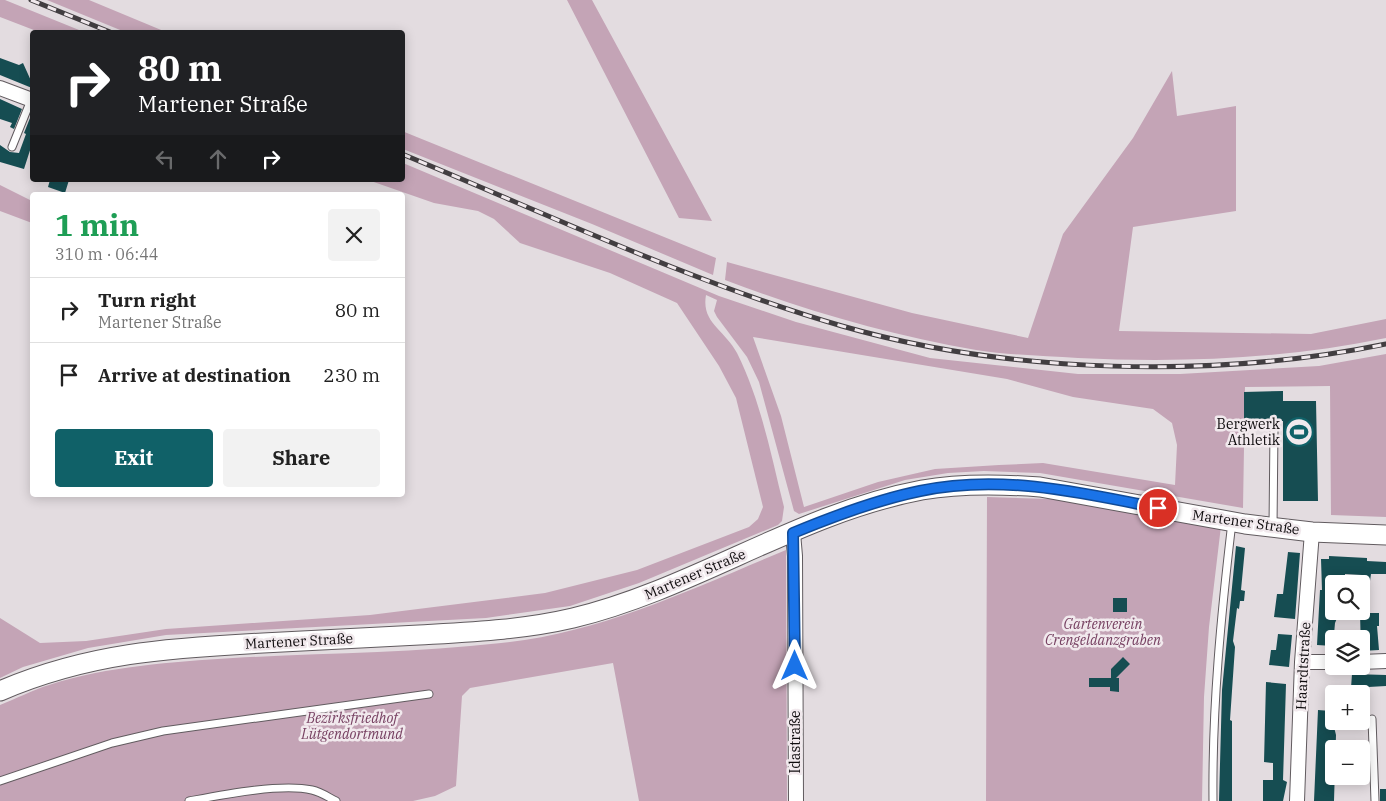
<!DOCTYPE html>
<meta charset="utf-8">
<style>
body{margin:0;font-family:"IBM Plex Serif",serif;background:#f2f2f2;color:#222;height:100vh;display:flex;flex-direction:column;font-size:19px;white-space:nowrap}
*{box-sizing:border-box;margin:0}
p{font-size:16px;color:#767676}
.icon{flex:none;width:28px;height:28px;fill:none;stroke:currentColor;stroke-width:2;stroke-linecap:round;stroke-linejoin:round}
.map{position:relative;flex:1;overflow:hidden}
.details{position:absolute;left:30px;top:192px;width:375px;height:305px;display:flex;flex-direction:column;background:#fff;border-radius:5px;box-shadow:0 2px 12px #0003}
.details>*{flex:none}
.hud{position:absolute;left:30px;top:30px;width:375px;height:152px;border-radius:5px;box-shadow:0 2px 12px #0003;background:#202124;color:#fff;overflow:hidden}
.fabs{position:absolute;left:1325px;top:575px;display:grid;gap:10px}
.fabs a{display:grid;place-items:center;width:45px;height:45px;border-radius:5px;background:#fff;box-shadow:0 2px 12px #0003;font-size:25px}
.pin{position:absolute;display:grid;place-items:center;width:42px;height:42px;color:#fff;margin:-21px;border:2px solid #fff;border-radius:50%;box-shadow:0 1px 5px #0007}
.me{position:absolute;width:55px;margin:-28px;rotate:0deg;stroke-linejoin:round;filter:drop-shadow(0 0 4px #0008)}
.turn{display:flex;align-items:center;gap:18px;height:105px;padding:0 25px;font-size:22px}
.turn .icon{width:65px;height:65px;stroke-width:2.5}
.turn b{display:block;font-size:35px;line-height:42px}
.lanes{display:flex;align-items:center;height:48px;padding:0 25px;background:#0003;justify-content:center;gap:25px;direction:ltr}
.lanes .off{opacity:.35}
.round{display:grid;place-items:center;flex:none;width:52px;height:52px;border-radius:5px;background:#f2f2f2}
.headline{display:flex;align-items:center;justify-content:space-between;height:85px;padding:0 25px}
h1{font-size:30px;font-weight:800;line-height:38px;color:#1e9e55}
.primary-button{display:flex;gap:10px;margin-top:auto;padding:10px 25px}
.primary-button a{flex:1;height:58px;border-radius:5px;background:#106168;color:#fff;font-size:20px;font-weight:800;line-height:58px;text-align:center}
.primary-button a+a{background:#f2f2f2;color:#222}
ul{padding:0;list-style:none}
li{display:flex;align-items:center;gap:15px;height:65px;padding:0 25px;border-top:1px solid #e0e0e0}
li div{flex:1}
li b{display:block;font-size:19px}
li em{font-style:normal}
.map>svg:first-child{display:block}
</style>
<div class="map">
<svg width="1386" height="801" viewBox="0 0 1386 801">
<rect width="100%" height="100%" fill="#e3dce0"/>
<path fill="#c4a4b6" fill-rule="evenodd" d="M 0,0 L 5,0 L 84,32 L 39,32 L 0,17 Z
M 47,0 L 89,0 L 166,32 L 125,32 Z
M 567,0 L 592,0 L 712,221 L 679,218 Z
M 1172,71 L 1177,116 L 1236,106 L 1236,211 L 1133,227 L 1119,331 L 1311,334 L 1386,319 L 1386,338 C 1284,359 1181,363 1078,358 C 1044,356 1009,355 976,350 C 890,335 807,311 725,280 L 727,262 L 912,313 L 1028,338 L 1063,234 L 1133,138 Z
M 402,131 L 716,258 L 713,275 L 592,224 L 403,149 Z
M 403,163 L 719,296 L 796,322 L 930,358 L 1078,374 L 1180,374 L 1319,366 L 1386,354 L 1386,517 L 1331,515 L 1330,386 L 1245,387 L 1243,508 L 1040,473 L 984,471 L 948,473 L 905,480 L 799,514 L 794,511 L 759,382 L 747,357 L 717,317 L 714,311 L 717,300 L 706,295 C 701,323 725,330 737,353 C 761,401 771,455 784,507 L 782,521 L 778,525 L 639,583 L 570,606 L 486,618 L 166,635 L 88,648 L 23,667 L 0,678 L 0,618 L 40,643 L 86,641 L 166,629 L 370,615 L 545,593 L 637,570 L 749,527 L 758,519 L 763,507 L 736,398 L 719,366 L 677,303 L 610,273 L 520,243 L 494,219 L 478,211 L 434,203 L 368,180 L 402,180 ZM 753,337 L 1007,379 L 1073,397 L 1153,409 L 1172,423 L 1177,445 L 1175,485 L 1043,463 L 999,465 L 935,469 L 878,482 L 804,507 L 781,416 Z
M 0,185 L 32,201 L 32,223 L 0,211 Z
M 987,497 L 1086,500 L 1221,526 L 1209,627 L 1204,697 L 1202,801 L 986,801 Z
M 786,550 L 787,801 L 639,801 L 613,663 L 470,688 L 462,696 L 456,786 L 435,796 L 413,801 L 0,801 L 0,705 C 16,699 32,690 49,685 C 108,666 172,662 233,658 C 322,653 412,653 501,643 C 601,633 694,588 786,550 Z"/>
<path fill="#164d52" d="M 0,58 L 19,65 L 23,63 L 32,83 L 32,88 L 0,75 Z
M 0,99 L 22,109 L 14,129 L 10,127 L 12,123 L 0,119 Z
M 32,113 L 32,144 L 24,169 L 0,162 L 0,145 L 10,152 L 19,153 L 26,134 L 24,133 Z
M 50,180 L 69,180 L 65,193 L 48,187 Z
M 1283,391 L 1283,401 L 1316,401 L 1318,501 L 1283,501 L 1283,421 L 1244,422 L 1244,392 Z
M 1236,546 L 1245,548 L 1241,590 L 1245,591 L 1244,601 L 1240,601 L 1239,609 L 1237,608 L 1233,641 L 1235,647 L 1230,720 L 1232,721 L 1232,801 L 1219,801 L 1222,690 Z
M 1288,552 L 1300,553 L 1295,619 L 1274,617 L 1277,594 L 1283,594 Z
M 1329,556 L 1367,558 L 1367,561 L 1386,562 L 1386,574 L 1371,574 L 1370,581 L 1362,580 L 1362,575 L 1345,574 L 1345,579 L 1334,579 L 1334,611 L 1340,611 L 1335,623 L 1333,646 L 1317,645 L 1320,590 L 1322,590 L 1321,559 L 1329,559 Z
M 1113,598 L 1127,598 L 1127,612 L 1113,612 Z
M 1360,613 L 1379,613 L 1379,626 L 1377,626 L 1379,650 L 1361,651 Z
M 1278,634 L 1292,635 L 1289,667 L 1269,665 L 1271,650 L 1276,650 Z
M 1123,657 L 1130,664 L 1116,678 L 1119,678 L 1119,692 L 1110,691 L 1110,687 L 1089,687 L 1089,678 L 1111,678 L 1111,669 Z
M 1352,674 L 1386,675 L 1386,686 L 1351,688 Z
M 1266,682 L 1286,684 L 1283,780 L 1287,782 L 1283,801 L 1263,801 L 1263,780 L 1273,780 L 1273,763 L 1264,762 Z
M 1318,710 L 1331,711 L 1330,727 L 1334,727 L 1336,735 L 1334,801 L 1314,801 Z
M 1380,789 L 1386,789 L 1386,801 L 1380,801 Z"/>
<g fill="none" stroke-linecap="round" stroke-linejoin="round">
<defs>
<path id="lane" d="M 12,147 L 31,100
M 1273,527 L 1274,429
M 1372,719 L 1375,801
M 0,781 L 112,743 L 163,731 L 429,694
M 189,801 C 221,795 281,783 312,790 C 321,792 328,797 336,801
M 1213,801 C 1212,708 1221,615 1232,522"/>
<path id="street" d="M 0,88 L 32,100
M 793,533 L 795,556 L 796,801
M 1302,662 L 1334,662
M 1361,662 L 1386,661
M 1297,801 L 1302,662 L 1312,532"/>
<path id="secondary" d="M 0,691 C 88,653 168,648 263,643 C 315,640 367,638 419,635 C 471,632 522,630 573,618 C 694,589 799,513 922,490 C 961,483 1000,484 1040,487 L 1245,524 L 1312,532 L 1386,535"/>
</defs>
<use href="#lane" stroke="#615b5f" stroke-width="9"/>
<use href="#street" stroke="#615b5f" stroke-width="16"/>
<use href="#secondary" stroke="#615b5f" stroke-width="21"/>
<use href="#lane" stroke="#fff" stroke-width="7"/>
<use href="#street" stroke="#fff" stroke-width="14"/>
<use href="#secondary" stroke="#fff" stroke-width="19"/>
<defs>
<path id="rail" d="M 31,0 L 110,32
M 402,154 C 547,214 691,282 842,326 C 1009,374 1216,379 1386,344"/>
</defs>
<use href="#rail" stroke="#423e41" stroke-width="5"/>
<use href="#rail" stroke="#f1e9ed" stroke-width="3" stroke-dasharray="9" stroke-linecap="butt"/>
</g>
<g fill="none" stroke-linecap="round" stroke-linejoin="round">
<defs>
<path id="route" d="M 795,666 L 793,533 C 834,516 876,500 920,491 C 999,474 1080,492 1158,508"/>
</defs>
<use href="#route" stroke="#114b97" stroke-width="12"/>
<use href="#route" stroke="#1a73e8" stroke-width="9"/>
</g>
<defs>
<symbol id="stadium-ring" viewBox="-11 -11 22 22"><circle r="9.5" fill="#f1e9ed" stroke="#106168" stroke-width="1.5"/><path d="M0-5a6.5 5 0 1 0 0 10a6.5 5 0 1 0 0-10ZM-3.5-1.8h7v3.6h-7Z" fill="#106168"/></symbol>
</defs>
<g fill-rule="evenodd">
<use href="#stadium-ring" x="1283" y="416" width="32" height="32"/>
</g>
<g text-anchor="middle" stroke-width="5" stroke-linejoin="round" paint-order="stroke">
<g font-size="14" fill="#0e0b0d" stroke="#f1e9ed" text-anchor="end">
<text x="1280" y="429">Bergwerk<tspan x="1280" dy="16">Athletik</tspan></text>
</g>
<g font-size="14" fill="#0e0b0d" stroke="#f1e9ed">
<text transform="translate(1246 522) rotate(8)" y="5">Martener Straße</text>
<text transform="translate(695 574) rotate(-23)" y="5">Martener Straße</text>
<text transform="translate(299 641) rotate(-3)" y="5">Martener Straße</text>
<text transform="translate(1303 666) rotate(-87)" y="5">Haardtstraße</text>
<text transform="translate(795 742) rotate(-90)" y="5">Idastraße</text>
</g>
<g font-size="14" font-style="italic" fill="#774162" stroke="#f1e9ed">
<text x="1103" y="629">Gartenverein<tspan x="1103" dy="16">Crengeldanzgraben</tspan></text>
<text x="352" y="723">Bezirksfriedhof<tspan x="352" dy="16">Lütgendortmund</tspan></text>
</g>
</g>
</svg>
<div class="fabs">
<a><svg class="icon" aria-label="search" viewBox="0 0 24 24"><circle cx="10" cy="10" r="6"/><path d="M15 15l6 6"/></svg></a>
<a><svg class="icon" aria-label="layers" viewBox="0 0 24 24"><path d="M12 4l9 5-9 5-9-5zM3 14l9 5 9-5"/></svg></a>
<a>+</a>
<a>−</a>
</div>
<div class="pin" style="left:1158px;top:508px;background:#d93025"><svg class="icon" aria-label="arrive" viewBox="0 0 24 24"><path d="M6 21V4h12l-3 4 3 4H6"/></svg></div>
<svg class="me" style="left:795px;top:666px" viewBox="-20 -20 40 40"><path d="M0-17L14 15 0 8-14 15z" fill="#1a73e8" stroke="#fff" stroke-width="4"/></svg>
<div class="hud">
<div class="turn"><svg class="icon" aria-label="right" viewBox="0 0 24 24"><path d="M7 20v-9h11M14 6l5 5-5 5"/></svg><div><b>80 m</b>Martener Straße</div></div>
<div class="lanes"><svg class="icon off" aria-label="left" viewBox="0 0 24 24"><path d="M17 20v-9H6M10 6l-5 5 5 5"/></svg><svg class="icon off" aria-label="ahead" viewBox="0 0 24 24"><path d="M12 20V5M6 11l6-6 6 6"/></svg><svg class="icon" aria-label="right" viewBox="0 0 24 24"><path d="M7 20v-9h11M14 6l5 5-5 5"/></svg></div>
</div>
<section class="details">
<div class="headline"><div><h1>1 min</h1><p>310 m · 06:44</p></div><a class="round"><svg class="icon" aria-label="close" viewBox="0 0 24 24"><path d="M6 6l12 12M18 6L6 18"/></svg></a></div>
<ul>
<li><svg class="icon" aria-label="right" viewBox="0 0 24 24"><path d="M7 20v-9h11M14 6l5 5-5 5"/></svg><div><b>Turn right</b><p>Martener Straße</p></div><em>80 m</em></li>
<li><svg class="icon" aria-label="arrive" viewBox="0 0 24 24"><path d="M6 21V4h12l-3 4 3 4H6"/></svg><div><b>Arrive at destination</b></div><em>230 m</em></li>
</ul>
<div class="primary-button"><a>Exit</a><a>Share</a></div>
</section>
</div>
